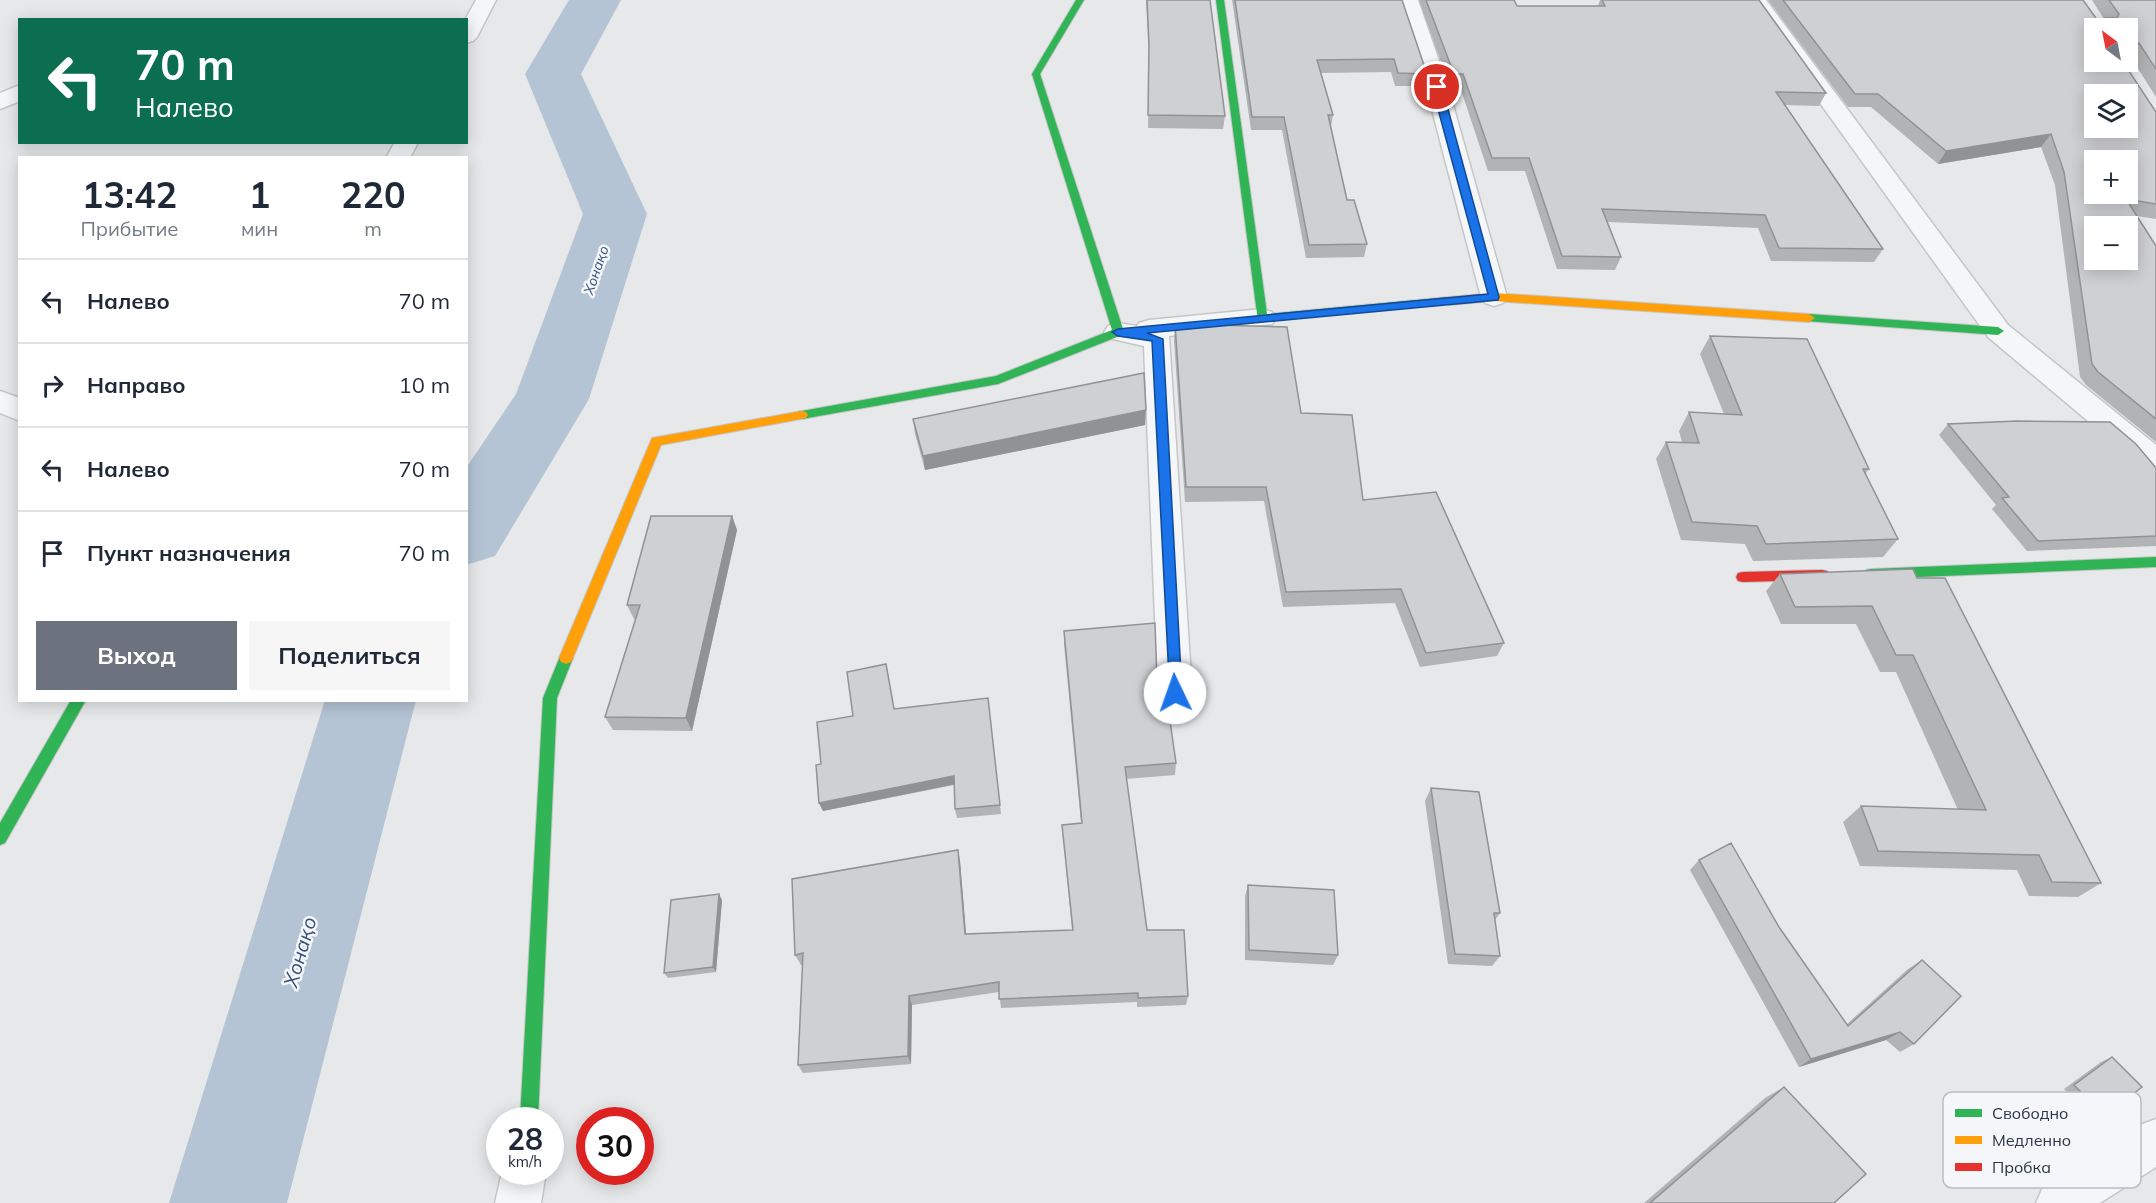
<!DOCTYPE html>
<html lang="ru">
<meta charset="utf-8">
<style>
body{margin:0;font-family:Mulish,sans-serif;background:#f6f6f7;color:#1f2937;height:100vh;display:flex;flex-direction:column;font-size:22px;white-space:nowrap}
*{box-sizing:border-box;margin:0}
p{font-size:20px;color:#747a83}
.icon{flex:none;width:33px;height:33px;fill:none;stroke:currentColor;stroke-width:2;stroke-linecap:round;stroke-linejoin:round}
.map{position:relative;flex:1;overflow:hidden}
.sheet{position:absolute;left:18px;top:156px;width:450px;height:546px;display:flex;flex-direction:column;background:#fff;border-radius:0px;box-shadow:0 3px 15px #0003}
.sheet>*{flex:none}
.guide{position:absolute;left:18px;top:18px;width:450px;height:126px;border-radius:0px;box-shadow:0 3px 15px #0003;background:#0b6e4f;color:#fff;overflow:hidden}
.needle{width:39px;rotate:328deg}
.buttons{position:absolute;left:2084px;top:18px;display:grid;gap:12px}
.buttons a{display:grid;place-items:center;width:54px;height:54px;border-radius:0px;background:#fff;box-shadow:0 3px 15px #0003;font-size:30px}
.speed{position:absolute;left:486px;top:1107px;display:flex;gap:12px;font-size:30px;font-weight:700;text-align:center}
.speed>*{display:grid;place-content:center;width:78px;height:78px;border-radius:50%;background:#fff;box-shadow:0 3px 15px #0003;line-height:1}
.speed small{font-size:15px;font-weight:400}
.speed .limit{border:9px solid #d22;background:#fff;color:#111}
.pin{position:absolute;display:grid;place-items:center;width:51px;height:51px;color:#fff;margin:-26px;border:3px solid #fff;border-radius:50%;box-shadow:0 2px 6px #0007}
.me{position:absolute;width:66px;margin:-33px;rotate:357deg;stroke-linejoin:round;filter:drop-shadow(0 0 4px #0008)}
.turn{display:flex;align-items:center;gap:21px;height:126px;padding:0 18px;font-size:27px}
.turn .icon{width:78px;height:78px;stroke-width:2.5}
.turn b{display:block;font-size:42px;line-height:51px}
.eta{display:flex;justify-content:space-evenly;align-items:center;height:102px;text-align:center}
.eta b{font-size:36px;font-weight:700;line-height:42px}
.button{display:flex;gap:12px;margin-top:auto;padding:12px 18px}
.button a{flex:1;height:69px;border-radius:0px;background:#6c737f;color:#fff;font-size:24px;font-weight:700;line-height:69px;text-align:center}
.button a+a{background:#f6f6f7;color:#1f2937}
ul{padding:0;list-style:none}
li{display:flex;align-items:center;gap:18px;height:84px;padding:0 18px;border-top:2px solid #e0e1e3}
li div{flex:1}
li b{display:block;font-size:22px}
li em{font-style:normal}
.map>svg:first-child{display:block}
</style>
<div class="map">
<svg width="2156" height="1203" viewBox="0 0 2156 1203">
<rect width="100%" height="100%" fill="#e6e8ea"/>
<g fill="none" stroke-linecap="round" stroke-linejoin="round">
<path fill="#b4c4d5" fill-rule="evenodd" d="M 569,0 L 621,0 L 581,74 L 647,214 L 589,399 L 495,556 L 466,565 L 466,468 L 516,394 L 583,214 L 525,74 Z
M 325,700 L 416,700 L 287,1203 L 169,1203 Z"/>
<defs>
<path id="street" d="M 476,0 L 496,0 L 477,37 L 473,41 L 466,43 L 465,20 Z
M 1398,0 L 1418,0 L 1448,87 L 1507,297 L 1503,303 L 1494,306 L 1485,303 L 1481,297 L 1426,87 Z
M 1746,0 L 1766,0 L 2008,325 L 2156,445 L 2156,472 L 2145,469 L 1988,337 Z
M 20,85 L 20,101 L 0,109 L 0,93 Z
M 395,142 L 418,142 L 410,158 L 386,158 Z
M 1262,309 L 1272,312 L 1276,318 L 1272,324 L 1169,336 L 1192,693 L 1187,703 L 1175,708 L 1163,703 L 1158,693 L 1144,346 L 1108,338 L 1104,332 L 1108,326 L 1118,323 L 1137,326 L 1139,323 L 1149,320 Z
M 0,391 L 20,398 L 20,421 L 0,413 Z
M 2156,1119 L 2156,1167 L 2100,1203 L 2036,1203 L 2043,1187 L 2140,1125 Z
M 502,1172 L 546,1172 L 541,1203 L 495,1203 Z"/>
<path id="fast" d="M 1076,0 L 1084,0 L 1040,74 L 1124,332 L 1122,335 L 998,384 L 802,419 L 798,418 L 796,415 L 798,412 L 802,411 L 996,376 L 1112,330 L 1032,74 Z
M 1216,0 L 1224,0 L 1267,314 L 1449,297 L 1454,301 L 1453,303 L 1258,321 Z
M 1809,314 L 1998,327 L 2004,331 L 1998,335 L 1805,321 L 1803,318 Z
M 2156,557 L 2156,567 L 1871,579 L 1866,578 L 1864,574 L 1866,570 L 1871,569 Z
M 566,652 L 571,654 L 573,658 L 557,698 L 538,1120 L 520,1120 L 543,698 L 561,654 Z
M 71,700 L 86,700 L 5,843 L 0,845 L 0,823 Z"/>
<path id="slow" d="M 1494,293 L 1809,314 L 1815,318 L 1809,322 L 1494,301 L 1449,305 L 1444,301 L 1449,297 Z
M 802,411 L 806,412 L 808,415 L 806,418 L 661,445 L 573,658 L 571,662 L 566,664 L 561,662 L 559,658 L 652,438 Z"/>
<path id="jam" d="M 1822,570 L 1827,571 L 1829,575 L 1827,579 L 1822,580 L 1743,582 L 1738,581 L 1736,577 L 1738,573 L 1743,572 Z"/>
</defs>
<use href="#street" stroke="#c4c6c8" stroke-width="3"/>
<use href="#fast" stroke="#c4c6c8" stroke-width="2"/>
<use href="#slow" stroke="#c4c6c8" stroke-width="2"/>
<use href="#jam" stroke="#c4c6c8" stroke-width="2"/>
<use href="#street" fill="#f5f6f7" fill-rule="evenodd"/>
<use href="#fast" fill="#30b455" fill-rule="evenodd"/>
<use href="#slow" fill="#ff9f0a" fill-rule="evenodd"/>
<use href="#jam" fill="#e5322d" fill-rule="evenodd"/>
</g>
<path fill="#b1b3b5" d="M 1146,0 L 1210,0 L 1225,116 L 1223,129 L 1148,128 L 1149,58 Z
M 1232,0 L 1402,0 L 1427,74 L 1423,86 L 1395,86 L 1391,72 L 1321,73 L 1333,115 L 1331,126 L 1347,200 L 1367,244 L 1364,257 L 1306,258 L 1282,130 L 1251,130 Z
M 1419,0 L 1514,0 L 1517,6 L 1598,6 L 1600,0 L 1758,0 L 1826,93 L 1819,106 L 1785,105 L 1883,249 L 1874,262 L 1771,261 L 1758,228 L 1608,222 L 1621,257 L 1615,270 L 1557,269 L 1525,171 L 1488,171 L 1460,87 L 1450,87 Z
M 1768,0 L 2083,0 L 2098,21 L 2102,22 L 2104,19 L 2092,0 L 2156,0 L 2156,97 L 2130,56 L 2127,58 L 2127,28 L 2094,28 L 2156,112 L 2156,219 L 2137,216 L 2156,246 L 2156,442 L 2086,385 L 2080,377 L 2055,185 L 2041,147 L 1938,164 L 1871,107 L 1848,107 Z
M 1175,324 L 1301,413 L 1363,500 L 1504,643 L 1497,656 L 1420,667 L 1395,603 L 1283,607 L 1264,501 L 1185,502 L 1174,340 Z
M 1710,336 L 1869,469 L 1865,474 L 1898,539 L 1883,557 L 1753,561 L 1745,544 L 1681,540 L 1656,459 L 1666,442 L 1682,442 L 1679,431 L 1689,412 L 1724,414 L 1700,354 Z
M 913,419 L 1145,425 L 925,470 L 915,434 Z
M 1948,424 L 2156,468 L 2156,546 L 2027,551 L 1992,509 L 1996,505 L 1939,435 Z
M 732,516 L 737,530 L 692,731 L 613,730 L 605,717 L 636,619 L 634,619 L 627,605 Z
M 1780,574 L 1917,578 L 2101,883 L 2078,897 L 2029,896 L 2017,870 L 1860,866 L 1843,822 L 1861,806 L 1958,810 L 1896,672 L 1880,672 L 1856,624 L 1781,624 L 1766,591 Z
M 1064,631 L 1157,680 L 1176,763 L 1175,775 L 1126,779 L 1147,930 L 1188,996 L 1186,1005 L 1137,1007 L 1137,1002 L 1001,1008 L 999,992 L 912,1005 L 911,1064 L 803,1073 L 798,1065 L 803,964 L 801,965 L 795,955 L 960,861 L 966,934 L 1072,930 L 1063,836 L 1062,825 L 1081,823 L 1064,644 Z
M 888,674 L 894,709 L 988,698 L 1001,814 L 957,818 L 955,809 L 954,785 L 823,811 L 819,803 L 821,764 L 853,716 Z
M 1431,788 L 1500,913 L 1495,920 L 1500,956 L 1492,966 L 1448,964 L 1425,801 Z
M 1699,860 L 1779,927 L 1847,1024 L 1908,969 L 1922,960 L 1914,1044 L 1900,1052 L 1886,1040 L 1799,1067 L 1690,870 Z
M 1248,885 L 1338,955 L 1333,965 L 1245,960 L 1245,896 Z
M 722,900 L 716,972 L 668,978 L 664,973 Z
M 2112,1057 L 2105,1116 L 2094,1120 L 2064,1089 L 2101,1062 Z
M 1784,1087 L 1834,1203 L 1644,1203 L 1765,1098 Z"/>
<path fill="#909294" d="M 2139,43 L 2130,56 L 2127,58 L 2134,47 Z
M 2051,134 L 2041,147 L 1938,164 L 1946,151 Z
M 1146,410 L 1145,425 L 925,470 L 923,456 Z
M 732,516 L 737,530 L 692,731 L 686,718 Z
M 954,776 L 956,784 L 823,811 L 819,803 Z
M 958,850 L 960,861 L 967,945 L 965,934 Z
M 719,894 L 722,900 L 716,972 L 713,967 Z
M 909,996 L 912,1005 L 911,1064 L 908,1056 Z
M 1900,1032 L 1886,1040 L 1799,1067 L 1811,1059 Z"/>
<path fill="#ced0d3" stroke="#909294" stroke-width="1.5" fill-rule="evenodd" d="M 1147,0 L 1210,0 L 1225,116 L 1148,115 L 1149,45 Z
M 1235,0 L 1402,0 L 1427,74 L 1398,73 L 1394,59 L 1317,60 L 1333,115 L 1328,115 L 1347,200 L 1354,200 L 1367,244 L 1309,245 L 1284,117 L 1252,117 Z
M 1426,0 L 1514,0 L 1517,6 L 1605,6 L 1602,0 L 1759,0 L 1826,93 L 1776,92 L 1883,249 L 1779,248 L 1765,215 L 1602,209 L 1621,257 L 1562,256 L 1529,158 L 1492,158 L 1463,74 L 1454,74 Z
M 1783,0 L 2083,0 L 2098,21 L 2104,22 L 2105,18 L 2117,18 L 2119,14 L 2109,0 L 2156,0 L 2156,69 L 2139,43 L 2134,47 L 2127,47 L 2127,28 L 2094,28 L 2094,62 L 2123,62 L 2156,112 L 2156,204 L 2126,199 L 2156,246 L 2156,419 L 2098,372 L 2092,364 L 2064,172 L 2051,134 L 1946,151 L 1878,94 L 1855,94 ZM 2094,94 L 2127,94 L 2127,128 L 2094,128 ZM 2094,160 L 2127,160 L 2127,194 L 2094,194 ZM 2094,226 L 2127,226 L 2127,260 L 2094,260 Z
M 1175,324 L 1287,327 L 1301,413 L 1352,415 L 1363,500 L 1436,492 L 1504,643 L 1426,653 L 1401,589 L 1286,592 L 1266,487 L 1186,487 Z
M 1710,336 L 1807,339 L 1869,469 L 1863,469 L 1898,539 L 1766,544 L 1757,526 L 1692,522 L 1666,442 L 1699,443 L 1689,412 L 1742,415 Z
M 1144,373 L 1146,410 L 923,456 L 913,419 Z
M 2017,421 L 2110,422 L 2136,444 L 2156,468 L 2156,536 L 2038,541 L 2002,498 L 2009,497 L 1948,424 Z
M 651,516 L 732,516 L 686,718 L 605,717 L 640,605 L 627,605 Z
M 1913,569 L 1917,578 L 1945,578 L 2101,883 L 2052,882 L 2039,855 L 1878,851 L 1861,806 L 1986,810 L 1913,655 L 1896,655 L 1872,606 L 1795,607 L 1780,574 Z
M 1155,623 L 1157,680 L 1166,693 L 1176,763 L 1125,767 L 1147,930 L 1184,930 L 1188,996 L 1138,998 L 1138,993 L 999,999 L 999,982 L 909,996 L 908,1056 L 798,1065 L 803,953 L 795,955 L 792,879 L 958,850 L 965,934 L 1073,930 L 1062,825 L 1082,823 L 1064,631 Z
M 886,664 L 894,709 L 988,698 L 1000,805 L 955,809 L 954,776 L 819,803 L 816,765 L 821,764 L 817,722 L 853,716 L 847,672 Z
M 1431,788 L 1479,792 L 1500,913 L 1494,913 L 1500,956 L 1455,954 Z
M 1731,843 L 1779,927 L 1848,1026 L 1922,960 L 1961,996 L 1914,1044 L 1900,1032 L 1811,1059 L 1699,860 Z
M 1248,885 L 1334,890 L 1338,955 L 1249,950 Z
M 719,894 L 713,967 L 664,973 L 671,900 Z
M 2112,1057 L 2142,1087 L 2105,1116 L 2074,1085 Z
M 1784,1087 L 1866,1174 L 1834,1203 L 1650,1203 Z"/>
<path fill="#1a73e8" stroke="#114b97" stroke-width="1.5" d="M 1437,84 L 1442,87 L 1499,297 L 1498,300 L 1147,333 L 1163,339 L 1182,693 L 1175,700 L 1170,698 L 1152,341 L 1118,336 L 1112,332 L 1118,329 L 1488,294 L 1432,87 Z"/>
<g text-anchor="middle" stroke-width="5" stroke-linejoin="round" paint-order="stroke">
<g font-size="14" font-style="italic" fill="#34527a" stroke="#f4f6f9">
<text transform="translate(596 270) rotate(-71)" y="5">Хонақо</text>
</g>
<g font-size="20" font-style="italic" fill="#34527a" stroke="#f4f6f9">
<text transform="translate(300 952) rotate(-74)" y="7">Хонақо</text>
</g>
</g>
<rect x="1943" y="1092" width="198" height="96" rx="9" fill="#f4f6f9" stroke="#b8bcc3" stroke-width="1.5"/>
<rect x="1955" y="1109" width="27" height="8" fill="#30b455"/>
<rect x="1955" y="1136" width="27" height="8" fill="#ff9f0a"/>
<rect x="1955" y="1163" width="27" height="8" fill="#e5322d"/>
<g font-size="16" fill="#2b3445">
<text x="1992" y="1119">Свободно</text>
<text x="1992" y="1146">Медленно</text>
<text x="1992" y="1173">Пробка</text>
</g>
</svg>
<div class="buttons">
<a><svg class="needle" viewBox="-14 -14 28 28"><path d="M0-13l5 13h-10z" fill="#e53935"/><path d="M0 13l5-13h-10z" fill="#747a83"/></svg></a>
<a><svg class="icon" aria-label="layers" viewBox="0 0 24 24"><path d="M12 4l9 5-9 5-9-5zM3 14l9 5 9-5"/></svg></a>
<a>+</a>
<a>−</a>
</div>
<div class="speed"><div>28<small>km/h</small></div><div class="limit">30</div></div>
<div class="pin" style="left:1437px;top:87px;background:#d93025"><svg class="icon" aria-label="arrive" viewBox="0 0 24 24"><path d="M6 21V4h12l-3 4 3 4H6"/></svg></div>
<svg class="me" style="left:1175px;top:693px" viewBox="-20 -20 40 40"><circle r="19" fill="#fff"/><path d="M0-13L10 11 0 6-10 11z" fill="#1a73e8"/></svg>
<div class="guide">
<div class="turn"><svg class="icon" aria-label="left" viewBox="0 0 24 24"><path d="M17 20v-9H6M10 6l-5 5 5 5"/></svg><div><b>70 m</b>Налево</div></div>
</div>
<section class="sheet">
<div class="eta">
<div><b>13:42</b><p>Прибытие</p></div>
<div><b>1</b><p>мин</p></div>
<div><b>220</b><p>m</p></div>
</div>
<ul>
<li><svg class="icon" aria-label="left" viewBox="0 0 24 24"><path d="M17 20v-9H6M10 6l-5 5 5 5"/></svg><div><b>Налево</b></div><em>70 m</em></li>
<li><svg class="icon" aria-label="right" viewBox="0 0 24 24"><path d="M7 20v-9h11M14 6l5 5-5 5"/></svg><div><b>Направо</b></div><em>10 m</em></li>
<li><svg class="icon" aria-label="left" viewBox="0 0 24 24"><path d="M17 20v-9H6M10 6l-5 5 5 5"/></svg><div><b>Налево</b></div><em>70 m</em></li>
<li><svg class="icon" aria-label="arrive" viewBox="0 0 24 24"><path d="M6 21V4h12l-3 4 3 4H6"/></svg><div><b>Пункт назначения</b></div><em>70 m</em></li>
</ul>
<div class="button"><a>Выход</a><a>Поделиться</a></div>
</section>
</div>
